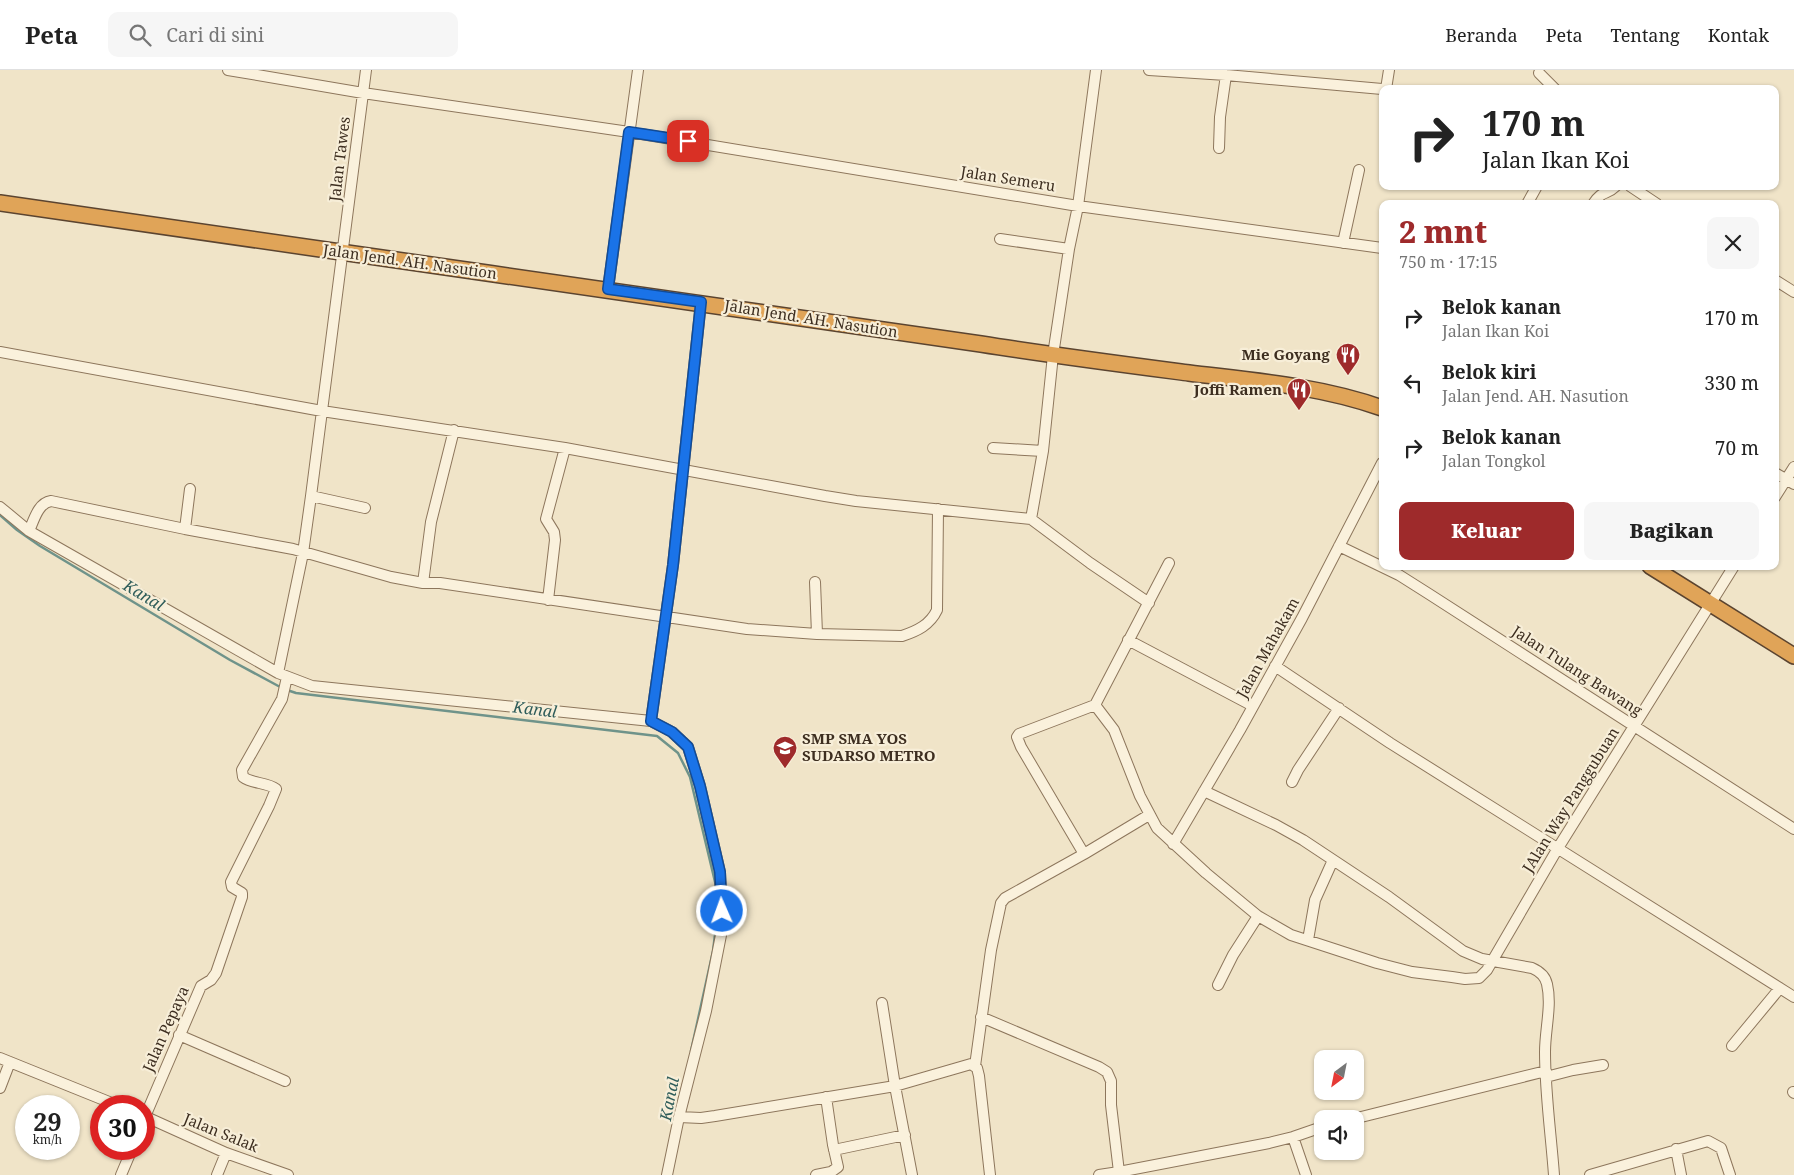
<!DOCTYPE html>
<html lang="id">
<meta charset="utf-8">
<style>
body{margin:0;font-family:"Noto Serif",serif;background:#f6f6f6;color:#222;height:100vh;display:flex;flex-direction:column;font-size:19px;white-space:nowrap}
*{box-sizing:border-box;margin:0}
p{font-size:16px;color:#767676}
.icon{flex:none;width:28px;height:28px;fill:none;stroke:currentColor;stroke-width:2;stroke-linecap:round;stroke-linejoin:round}
.map{position:relative;flex:1;overflow:hidden}
.drawer{position:absolute;left:1379px;top:130px;width:400px;height:370px;display:flex;flex-direction:column;background:#fff;border-radius:10px;box-shadow:0 1px 4px #0004}
.drawer>*{flex:none}
.top-card{position:absolute;left:1379px;top:15px;width:400px;height:105px;border-radius:10px;box-shadow:0 1px 4px #0004;background:#fff;color:#222;overflow:hidden}
.needle{width:32px;rotate:212deg}
.controls{position:absolute;left:1314px;top:980px;display:grid;gap:10px}
.controls a{display:grid;place-items:center;width:50px;height:50px;border-radius:10px;background:#fff;box-shadow:0 1px 4px #0004;font-size:25px}
.speed{position:absolute;left:15px;top:1025px;display:flex;gap:10px;font-size:25px;font-weight:700;text-align:center}
.speed>*{display:grid;place-content:center;width:65px;height:65px;border-radius:50%;background:#fff;box-shadow:0 1px 4px #0004;line-height:1}
.speed small{font-size:12px;font-weight:400}
.speed .limit{border:8px solid #d22;background:#fff;color:#111}
.pin{position:absolute;display:grid;place-items:center;width:42px;height:42px;color:#fff;margin:-21px;border-radius:10px;box-shadow:0 2px 8px #0006}
.me{position:absolute;width:55px;margin:-28px;rotate:358deg;stroke-linejoin:round;filter:drop-shadow(0 0 4px #0008)}
.turn{display:flex;align-items:center;gap:18px;height:105px;padding:0 20px;font-size:22px}
.turn .icon{width:65px;height:65px;stroke-width:2.5}
.turn b{display:block;font-size:35px;line-height:42px}
.round{display:grid;place-items:center;flex:none;width:52px;height:52px;border-radius:10px;background:#f6f6f6}
.head{display:flex;align-items:center;justify-content:space-between;height:85px;padding:0 20px}
h1{font-size:30px;font-weight:800;line-height:38px;color:#9e2a2b}
.button{display:flex;gap:10px;margin-top:auto;padding:10px 20px}
.button a{flex:1;height:58px;border-radius:10px;background:#9e2a2b;color:#fff;font-size:20px;font-weight:800;line-height:58px;text-align:center}
.button a+a{background:#f6f6f6;color:#222}
ul{padding:0;list-style:none}
li{display:flex;align-items:center;gap:15px;height:65px;padding:0 20px}
li div{flex:1}
li b{display:block;font-size:19px}
li em{font-style:normal}
header{display:flex;align-items:center;gap:30px;box-sizing:border-box;height:70px;padding:0 25px;background:#fff;border-bottom:1px solid #e0e0e0}
header strong{font-size:24px}
nav{display:flex;gap:28px;margin-inline-start:auto;font-size:18px}
.search{width:350px;height:45px;background:#f6f6f6;display:flex;align-items:center;gap:12px;box-sizing:border-box;padding:0 18px;border-radius:10px;color:#767676;font-size:19px}
.map>svg:first-child{display:block}
</style>
<header>
<strong>Peta</strong>
<div class="search"><svg class="icon" aria-label="search" viewBox="0 0 24 24"><circle cx="10" cy="10" r="6"/><path d="M15 15l6 6"/></svg>Cari di sini</div>
<nav><a>Beranda</a><a>Peta</a><a>Tentang</a><a>Kontak</a></nav>
</header>
<div class="map">
<svg width="1794" height="1105" viewBox="0 0 1794 1105">
<rect width="100%" height="100%" fill="#f0e4c8"/>
<g fill="none" stroke-linecap="round" stroke-linejoin="round">
<path stroke="#6f938a" stroke-width="2.5" d="M 0,445 L 17,460 L 40,476 L 230,590 L 282,618
M 287,620 L 296,623 L 657,666 L 678,683 L 690,707 L 716,816
M 691,981 L 713,881 L 717,849"/>
<defs>
<path id="minor" d="M 228,0 L 363,23 L 629,62 L 1078,136 L 1382,178
M 1149,0 L 1226,5 L 1382,19
M 1539,3 L 1555,19
M 1386,19 L 1389,0
M 1219,78 L 1220,47 L 1226,5
M 1630,116 L 1657,134
M 1527,134 L 1537,116
M 1593,134 C 1603,119 1606,126 1616,116
M 1000,169 L 1069,179
M 1343,173 L 1359,100
M 1775,210 L 1794,222
M 608,219 L 638,0
M 0,282 L 322,341 L 565,378 L 825,426 L 856,431 L 1031,449 L 1090,493 L 1149,533
M 993,378 L 1043,381
M 1775,403 L 1794,414
M 311,426 L 365,438
M 1775,427 L 1794,397
M 0,437 L 29,461 L 278,603 L 303,483 L 311,426 L 366,0
M 1031,449 L 1043,381 L 1053,285 L 1069,179 L 1078,136 L 1096,0
M 185,459 L 190,419
M 29,461 C 34,450 38,433 51,431 L 185,459 L 293,479 L 391,507 L 423,513 L 440,513 L 747,559 L 817,564 L 902,566 C 917,561 930,555 937,540 L 938,439
M 1339,476 L 1399,505 L 1429,524 L 1794,759
M 815,512 L 817,564
M 423,513 L 431,452 L 454,360
M 548,530 L 555,470 L 554,462 L 546,449 L 565,378
M 1128,570 L 1253,636
M 1275,596 L 1390,673 L 1794,927
M 278,603 L 312,616 L 651,651 L 672,662 L 688,677 L 700,716 L 720,802 L 722,860 L 706,941 L 679,1047 L 667,1105
M 1095,635 L 1114,660 L 1140,726 L 1157,758 L 1206,803 L 1258,846 L 1291,865 L 1377,893 L 1412,902 L 1452,907 L 1465,909 L 1479,908 L 1487,900 L 1558,778 L 1734,496
M 651,651 L 673,495 L 701,232
M 1292,712 L 1298,700 L 1339,638
M 1204,721 L 1276,755 L 1303,770 L 1389,827 L 1463,881 L 1482,889 L 1532,898 C 1539,901 1545,905 1547,914 C 1552,936 1545,959 1545,982 C 1545,1023 1551,1064 1554,1105
M 1173,774 L 1240,660 L 1302,548 L 1382,393
M 1084,784 L 1021,677 L 1017,667 L 1019,664 L 1095,635 L 1169,493
M 1308,870 L 1315,830 L 1333,790
M 1218,915 L 1233,885 L 1258,846
M 882,933 L 895,1016 L 912,1105
M 981,947 L 1099,997 L 1107,1002 L 1111,1011 L 1111,1035 L 1119,1102 L 1269,1073 L 1293,1067 L 1322,1057
M 179,965 L 285,1011
M 1732,976 L 1780,918
M 0,988 L 119,1036
M 975,996 L 991,880 L 1001,833 L 1005,828 L 1084,784 L 1149,745
M 1546,1007 L 1573,1000 L 1603,995
M 0,1018 L 10,992
M 1793,1022 L 1794,1023
M 144,1046 L 226,1083 L 288,1105
M 679,1047 L 701,1048 L 715,1046 L 895,1016 L 971,994 L 977,998 L 979,1006 L 990,1105
M 144,1049 L 201,916 L 211,910 L 216,903 L 242,827 L 242,823 L 232,817 L 231,812 L 269,736 L 276,719 C 267,712 252,714 243,707 L 242,700 L 282,629 L 287,607
M 1353,1049 L 1546,1001
M 1293,1067 L 1306,1105
M 1676,1079 L 1681,1105
M 834,1080 L 905,1065
M 121,1105 L 132,1079
M 217,1105 L 226,1083
M 816,1105 L 831,1102 L 838,1097 L 833,1075 L 826,1027
M 1099,1105 L 1119,1102 L 1120,1105
M 1590,1105 L 1708,1071 L 1721,1078 L 1730,1105"/>
<path id="highway" d="M 0,133 C 327,182 654,225 981,274 C 1050,285 1120,294 1189,303 C 1255,311 1320,316 1382,338
M 1650,496 L 1794,586"/>
</defs>
<use href="#minor" stroke="#8d765c" stroke-width="12"/>
<use href="#highway" stroke="#5b4430" stroke-width="18"/>
<use href="#minor" stroke="#faf1dc" stroke-width="10"/>
<use href="#highway" stroke="#e0a458" stroke-width="15"/>
</g>
<g fill="none" stroke-linecap="round" stroke-linejoin="round">
<defs>
<path id="route" d="M 688,71 L 629,62 L 608,219 L 701,232 L 673,495 L 651,651 L 672,662 L 688,677 L 700,716 L 720,802 L 722,841"/>
</defs>
<use href="#route" stroke="#114b97" stroke-width="12"/>
<use href="#route" stroke="#1a73e8" stroke-width="9"/>
</g>
<defs>
<symbol id="restaurant-pin" viewBox="-11 -11 22 30"><path d="M0 17L-7.5 6A9.5 9.5 0 1 1 7.5 6Z" fill="#9e2a2b" stroke="#f7eed8"/><path d="M-5-6h1v4h1v-4h1v4h1v-4h1v5L-1.5 .5V6h-2V.5L-5-1ZM5-6V6H3V1.5H1.5Q1.5-4 5-6Z" fill="#fff"/></symbol>
<symbol id="school-pin" viewBox="-11 -11 22 30"><path d="M0 17L-7.5 6A9.5 9.5 0 1 1 7.5 6Z" fill="#9e2a2b" stroke="#f7eed8"/><path d="M0-5L7-2L0 1L-7-2ZM-4 1L0 2.5L4 1V4Q0 6-4 4Z" fill="#fff"/></symbol>
</defs>
<g fill-rule="evenodd">
<use href="#restaurant-pin" x="1334" y="271" width="28" height="38"/>
<use href="#restaurant-pin" x="1285" y="306" width="28" height="38"/>
<use href="#school-pin" x="771" y="664" width="28" height="38"/>
</g>
<g text-anchor="middle" stroke-width="4.5" stroke-linejoin="round" paint-order="stroke">
<g font-size="15" fill="#3d2e20" stroke="#f7eed8">
<text transform="translate(340 89) rotate(-83)" y="5">Jalan Tawes</text>
<text transform="translate(1008 109) rotate(9)" y="5">Jalan Semeru</text>
<text transform="translate(410 192) rotate(8)" y="5">Jalan Jend. AH. Nasution</text>
<text transform="translate(811 249) rotate(9)" y="5">Jalan Jend. AH. Nasution</text>
<text transform="translate(1268 578) rotate(-61)" y="5">Jalan Mahakam</text>
<text transform="translate(1577 601) rotate(33)" y="5">Jalan Tulang Bawang</text>
<text transform="translate(1571 730) rotate(-58)" y="5">JAlan Way Panggubuan</text>
<text transform="translate(166 959) rotate(-66)" y="5">Jalan Pepaya</text>
<text transform="translate(221 1063) rotate(22)" y="5">Jalan Salak</text>
</g>
<g font-size="15" font-weight="bold" fill="#3d2e20" stroke="#f7eed8" text-anchor="end">
<text x="1330" y="290">Mie Goyang</text>
<text x="1282" y="325">Joffi Ramen</text>
<text x="802" y="674" text-anchor="start">SMP SMA YOS<tspan x="802" dy="17">SUDARSO METRO</tspan></text>
</g>
<g font-size="16" font-style="italic" fill="#2f5d5a" stroke="#f7eed8">
<text transform="translate(144 525) rotate(31)" y="6">Kanal</text>
<text transform="translate(535 639) rotate(7)" y="6">Kanal</text>
<text transform="translate(669 1029) rotate(-79)" y="6">Kanal</text>
</g>
</g>
</svg>
<div class="controls">
<a><svg class="needle" viewBox="-14 -14 28 28"><path d="M0-13l5 13h-10z" fill="#e53935"/><path d="M0 13l5-13h-10z" fill="#767676"/></svg></a>
<a><svg class="icon" aria-label="sound" viewBox="0 0 24 24"><path d="M4 9h4l5-4v14l-5-4H4zM17 9q2 3 0 6"/></svg></a>
</div>
<div class="speed"><div>29<small>km/h</small></div><div class="limit">30</div></div>
<div class="pin" style="left:688px;top:71px;background:#d93025"><svg class="icon" aria-label="arrive" viewBox="0 0 24 24"><path d="M6 21V4h12l-3 4 3 4H6"/></svg></div>
<svg class="me" style="left:722px;top:841px" viewBox="-20 -20 40 40"><circle r="17" fill="#1a73e8" stroke="#fff" stroke-width="3"/><path d="M0-11L8 9 0 5-8 9z" fill="#fff"/></svg>
<div class="top-card">
<div class="turn"><svg class="icon" aria-label="right" viewBox="0 0 24 24"><path d="M7 20v-9h11M14 6l5 5-5 5"/></svg><div><b>170 m</b>Jalan Ikan Koi</div></div>
</div>
<section class="drawer">
<div class="head"><div><h1>2 mnt</h1><p>750 m · 17:15</p></div><a class="round"><svg class="icon" aria-label="close" viewBox="0 0 24 24"><path d="M6 6l12 12M18 6L6 18"/></svg></a></div>
<ul>
<li><svg class="icon" aria-label="right" viewBox="0 0 24 24"><path d="M7 20v-9h11M14 6l5 5-5 5"/></svg><div><b>Belok kanan</b><p>Jalan Ikan Koi</p></div><em>170 m</em></li>
<li><svg class="icon" aria-label="left" viewBox="0 0 24 24"><path d="M17 20v-9H6M10 6l-5 5 5 5"/></svg><div><b>Belok kiri</b><p>Jalan Jend. AH. Nasution</p></div><em>330 m</em></li>
<li><svg class="icon" aria-label="right" viewBox="0 0 24 24"><path d="M7 20v-9h11M14 6l5 5-5 5"/></svg><div><b>Belok kanan</b><p>Jalan Tongkol</p></div><em>70 m</em></li>
</ul>
<div class="button"><a>Keluar</a><a>Bagikan</a></div>
</section>
</div>
